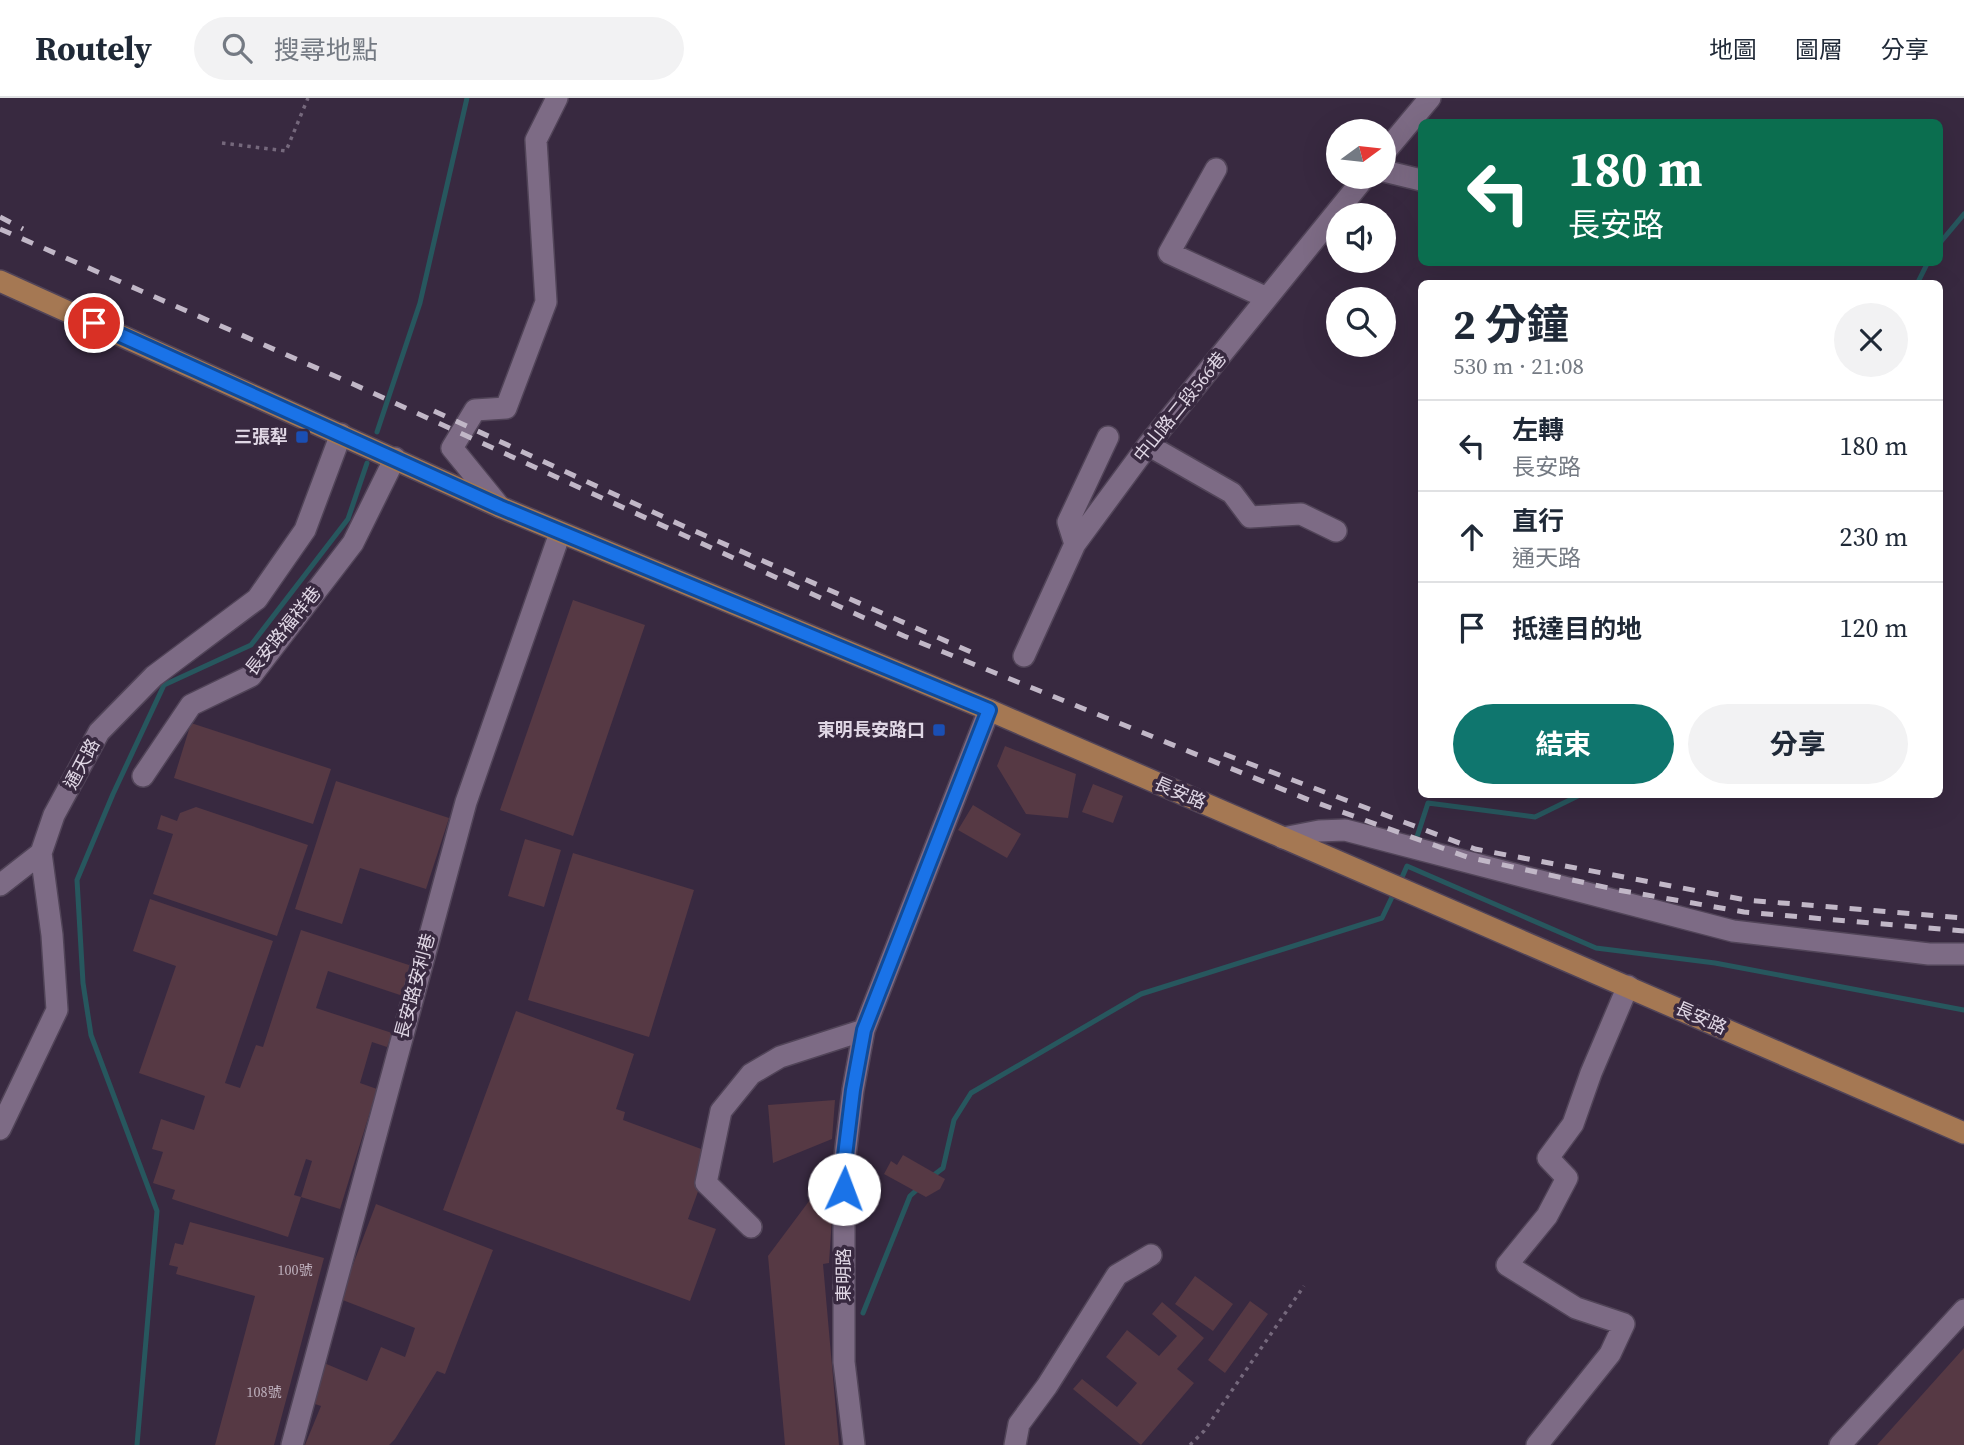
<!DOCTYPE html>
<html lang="zh-TW">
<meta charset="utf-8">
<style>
body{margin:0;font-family:"Source Serif 4","Noto Sans TC",serif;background:#f2f2f3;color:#1f2937;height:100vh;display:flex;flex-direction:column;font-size:26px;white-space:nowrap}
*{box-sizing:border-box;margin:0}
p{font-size:23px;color:#747a83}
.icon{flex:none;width:38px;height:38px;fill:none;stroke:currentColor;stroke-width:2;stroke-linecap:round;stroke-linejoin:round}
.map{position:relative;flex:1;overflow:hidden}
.side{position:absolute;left:1418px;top:182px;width:525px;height:518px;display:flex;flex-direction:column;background:#fff;border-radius:10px;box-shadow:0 7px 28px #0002}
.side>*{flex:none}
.top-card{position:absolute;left:1418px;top:21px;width:525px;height:147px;border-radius:10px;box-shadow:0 7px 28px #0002;background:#0b6e4f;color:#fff;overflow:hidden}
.needle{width:46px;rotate:75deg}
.tools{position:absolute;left:1326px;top:21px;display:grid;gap:14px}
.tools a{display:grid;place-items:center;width:70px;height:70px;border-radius:50%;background:#fff;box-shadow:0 7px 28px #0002;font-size:35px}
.pin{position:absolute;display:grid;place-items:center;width:60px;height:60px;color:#fff;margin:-30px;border:4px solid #fff;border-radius:50%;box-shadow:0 2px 7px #0007}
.me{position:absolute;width:77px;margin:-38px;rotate:2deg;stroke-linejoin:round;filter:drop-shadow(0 0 5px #0008)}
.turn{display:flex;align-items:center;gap:24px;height:147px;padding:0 35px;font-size:32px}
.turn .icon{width:91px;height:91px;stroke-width:2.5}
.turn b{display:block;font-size:49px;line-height:60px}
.round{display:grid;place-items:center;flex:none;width:74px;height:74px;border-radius:37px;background:#f2f2f3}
.head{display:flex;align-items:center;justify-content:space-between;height:119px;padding:0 35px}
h1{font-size:42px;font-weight:700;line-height:52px}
.cta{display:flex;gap:14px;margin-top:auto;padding:14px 35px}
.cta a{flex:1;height:80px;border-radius:42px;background:#0f766e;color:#fff;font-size:28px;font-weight:700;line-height:80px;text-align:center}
.cta a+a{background:#f2f2f3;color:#1f2937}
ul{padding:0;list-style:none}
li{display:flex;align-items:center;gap:21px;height:91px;padding:0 35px;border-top:2px solid #e0e1e3}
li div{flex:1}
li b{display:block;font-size:26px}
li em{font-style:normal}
header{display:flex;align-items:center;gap:42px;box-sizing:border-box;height:98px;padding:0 35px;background:#fff;border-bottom:2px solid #e0e1e3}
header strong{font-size:33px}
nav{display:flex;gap:38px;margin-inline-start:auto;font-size:24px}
.search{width:490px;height:63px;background:#f2f2f3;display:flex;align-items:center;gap:18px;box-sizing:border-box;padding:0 24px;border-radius:38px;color:#747a83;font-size:26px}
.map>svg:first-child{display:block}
</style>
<header>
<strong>Routely</strong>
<div class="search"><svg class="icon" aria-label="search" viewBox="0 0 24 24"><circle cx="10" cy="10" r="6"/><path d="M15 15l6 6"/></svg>搜尋地點</div>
<nav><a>地圖</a><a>圖層</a><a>分享</a></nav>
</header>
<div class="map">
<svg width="1964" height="1347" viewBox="0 0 1964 1347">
<rect width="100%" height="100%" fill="#382940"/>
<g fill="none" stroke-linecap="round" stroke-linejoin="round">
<path stroke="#27575e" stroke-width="5" d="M 1939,146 L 1964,116
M 1917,186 L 1928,164
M 377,334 L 420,205 L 467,0
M 1415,745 L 1428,705 L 1535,719 L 1582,696
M 1399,786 L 1407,768 L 1596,850 L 1715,865 L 1964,912
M 930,1080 L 943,1070 L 954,1022 L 971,995 L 1141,896 L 1382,820 L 1394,795
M 863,1215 L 910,1098 L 920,1089
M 137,1347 L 157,1113 L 91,937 L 83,885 L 77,782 L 113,696 L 164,587 L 251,547 L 348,421 L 367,365"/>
</g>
<path fill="#563944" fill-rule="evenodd" d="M 573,502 L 645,527 L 573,738 L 500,712 Z
M 191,625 L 331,671 L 313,726 L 174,680 Z
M 1005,648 L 1076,676 L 1068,720 L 1026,716 L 997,668 Z
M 336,683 L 449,720 L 426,791 L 360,770 L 342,826 L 295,811 Z
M 1093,686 L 1123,698 L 1113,725 L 1082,714 Z
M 973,707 L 1021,736 L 1007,760 L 958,732 Z
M 196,709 L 308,747 L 277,838 L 153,796 L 173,736 L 157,731 L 161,717 L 177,723 L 180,715 Z
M 525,741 L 561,752 L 544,809 L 508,798 Z
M 573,755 L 694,792 L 649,939 L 528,902 Z
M 150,801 L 273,843 L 225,985 L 240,990 L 256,947 L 263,949 L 301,832 L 412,868 L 403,898 L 328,873 L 316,910 L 392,935 L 387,949 L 372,944 L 360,985 L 377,991 L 340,1111 L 301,1099 L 288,1139 L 172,1101 L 175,1092 L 153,1085 L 163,1054 L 152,1051 L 161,1021 L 194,1032 L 205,998 L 139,975 L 176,868 L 133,853 ZM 306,1061 L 312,1063 L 301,1099 L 294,1097 Z
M 516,913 L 634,956 L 616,1011 L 625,1014 L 623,1022 L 712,1055 L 688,1121 L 716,1131 L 690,1203 L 443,1112 Z
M 835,1002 L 832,1041 L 773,1065 L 768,1007 Z
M 903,1057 L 945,1081 L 940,1091 L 926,1099 L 884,1076 L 891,1063 L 897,1067 Z
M 830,1075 L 835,1075 L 829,1165 L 823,1166 L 839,1347 L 785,1347 L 768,1158 Z
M 376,1106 L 493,1152 L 445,1276 L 437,1273 L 395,1341 L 389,1347 L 305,1347 L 321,1308 L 309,1304 L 324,1265 L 367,1283 L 381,1249 L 405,1259 L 415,1230 L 340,1201 Z
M 190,1124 L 324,1160 L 274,1347 L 215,1347 L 255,1198 L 176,1176 L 178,1169 L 169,1167 L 175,1145 L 183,1147 Z
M 1195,1178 L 1233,1206 L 1213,1233 L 1175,1206 Z
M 1250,1203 L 1268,1216 L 1225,1275 L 1208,1262 Z
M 1162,1204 L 1204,1240 L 1177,1271 L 1194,1285 L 1141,1347 L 1073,1291 L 1082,1281 L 1117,1309 L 1137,1285 L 1106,1259 L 1127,1232 L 1159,1258 L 1177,1238 L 1152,1216 Z
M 1964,1250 L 1964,1347 L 1877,1347 Z"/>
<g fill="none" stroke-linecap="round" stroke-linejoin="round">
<defs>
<path id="minor" d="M 1384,55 L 1430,0
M 1216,71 L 1169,155 L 1267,200
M 1384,73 L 1421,82
M 1148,347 L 1232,395 L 1250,419 L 1301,416 L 1336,433
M 500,409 L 452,350 L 475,312 L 506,310 L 546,204 L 536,42 L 557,0
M 1075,446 L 1068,424 L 1108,339
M 1024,558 L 1075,446 L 1148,347 L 1365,79
M 143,678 L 191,607 L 251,578 L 353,445 L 395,360
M 1283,740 L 1319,733 L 1345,732 L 1733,833 L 1929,856 L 1964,856
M 0,787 L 41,755
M 0,1031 L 57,912 L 52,837 L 41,755 L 54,717 L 99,634 L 154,578 L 257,501 L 305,432 L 341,336
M 751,1129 L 706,1085 L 721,1013 L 751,976 L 780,959 L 864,932
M 292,1347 L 466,704 L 560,435
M 854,1347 L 844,1264 L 844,1066 L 853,992 L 864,932 L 989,612
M 1015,1347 L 1019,1326 L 1047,1288 L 1117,1177 L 1151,1157
M 1537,1347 L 1610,1256 L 1624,1226 L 1576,1210 L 1507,1167 L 1547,1118 L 1567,1080 L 1548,1060 L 1573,1026 L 1591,975 L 1628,888
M 1840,1347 L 1964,1212"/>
<path id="major" d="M 0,183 L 500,409 L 989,612 L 1964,1035"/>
</defs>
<use href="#minor" stroke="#514458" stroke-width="24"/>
<use href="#major" stroke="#514458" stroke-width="24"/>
<path stroke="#75687c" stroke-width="3.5" stroke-dasharray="3.5 5" stroke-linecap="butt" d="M 222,45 L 286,53 L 308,0
M 1190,1347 L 1204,1333 L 1304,1188"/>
<use href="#minor" stroke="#7d6b85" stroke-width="21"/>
<use href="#major" stroke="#a57853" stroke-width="21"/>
<path stroke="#c1b7c7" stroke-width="5" stroke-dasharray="12 12" stroke-linecap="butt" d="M 0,119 L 23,131
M 0,131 L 353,286 L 904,538 L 1309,702 L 1467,759 L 1618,792 L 1744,814 L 1964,833
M 434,313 L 681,427 L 971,554
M 1224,656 L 1475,751 L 1746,802 L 1964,820"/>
</g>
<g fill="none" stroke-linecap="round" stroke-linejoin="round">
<defs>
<path id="route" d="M 94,225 L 500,409 L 989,612 L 864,932 L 853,992 L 844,1066 L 844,1091"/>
</defs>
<use href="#route" stroke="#114b97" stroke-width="18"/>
<use href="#route" stroke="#1a73e8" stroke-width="12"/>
</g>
<g fill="#1a4fb4" stroke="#382940" stroke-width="2.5">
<rect x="295" y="332" width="14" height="14" rx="3.5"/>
<rect x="932" y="625" width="14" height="14" rx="3.5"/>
</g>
<g text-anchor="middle" stroke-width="7" stroke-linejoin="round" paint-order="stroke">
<g font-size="14" fill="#beb0bd">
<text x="295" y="1177">100號</text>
<text x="264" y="1299">108號</text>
</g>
<g font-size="18" fill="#e0d7e5" stroke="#382940">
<text transform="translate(1180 309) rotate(-51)" y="6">中山路二段566巷</text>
<text transform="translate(283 533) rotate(-51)" y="6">長安路福祥巷</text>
<text transform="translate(82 666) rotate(-62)" y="6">通天路</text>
<text transform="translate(1180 695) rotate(23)" y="6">長安路</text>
<text transform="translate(415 888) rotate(-75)" y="6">長安路安利巷</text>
<text transform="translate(1701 920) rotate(24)" y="6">長安路</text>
<text transform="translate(844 1177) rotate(-90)" y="6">東明路</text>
</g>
<g font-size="18" font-weight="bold" fill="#e0d7e5" stroke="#382940" text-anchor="end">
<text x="288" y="345">三張犁</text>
<text x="925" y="638">東明長安路口</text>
</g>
</g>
</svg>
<div class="tools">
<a><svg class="needle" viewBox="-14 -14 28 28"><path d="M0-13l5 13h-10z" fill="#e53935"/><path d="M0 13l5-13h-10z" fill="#747a83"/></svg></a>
<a><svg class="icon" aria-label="sound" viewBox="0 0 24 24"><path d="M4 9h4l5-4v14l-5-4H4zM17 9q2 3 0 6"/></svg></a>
<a><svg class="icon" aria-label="search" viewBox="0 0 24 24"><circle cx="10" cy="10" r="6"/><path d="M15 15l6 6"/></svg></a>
</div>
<div class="pin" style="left:94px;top:225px;background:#d93025"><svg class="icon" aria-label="arrive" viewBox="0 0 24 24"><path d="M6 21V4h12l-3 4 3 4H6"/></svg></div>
<svg class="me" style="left:844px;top:1091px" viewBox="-20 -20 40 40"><circle r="19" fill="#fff"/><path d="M0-13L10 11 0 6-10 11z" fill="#1a73e8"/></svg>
<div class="top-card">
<div class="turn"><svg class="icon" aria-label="left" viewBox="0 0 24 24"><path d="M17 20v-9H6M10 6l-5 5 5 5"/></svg><div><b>180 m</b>長安路</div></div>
</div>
<section class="side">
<div class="head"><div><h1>2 分鐘</h1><p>530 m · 21:08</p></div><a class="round"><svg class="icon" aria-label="close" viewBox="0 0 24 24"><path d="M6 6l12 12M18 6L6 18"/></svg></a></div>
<ul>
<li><svg class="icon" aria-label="left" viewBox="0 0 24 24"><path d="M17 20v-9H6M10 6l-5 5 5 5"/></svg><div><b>左轉</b><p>長安路</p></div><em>180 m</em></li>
<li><svg class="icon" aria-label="ahead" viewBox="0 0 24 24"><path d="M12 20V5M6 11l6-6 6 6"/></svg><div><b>直行</b><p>通天路</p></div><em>230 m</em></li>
<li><svg class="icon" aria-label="arrive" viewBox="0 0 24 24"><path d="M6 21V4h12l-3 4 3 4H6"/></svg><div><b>抵達目的地</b></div><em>120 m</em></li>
</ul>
<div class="cta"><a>結束</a><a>分享</a></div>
</section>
</div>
